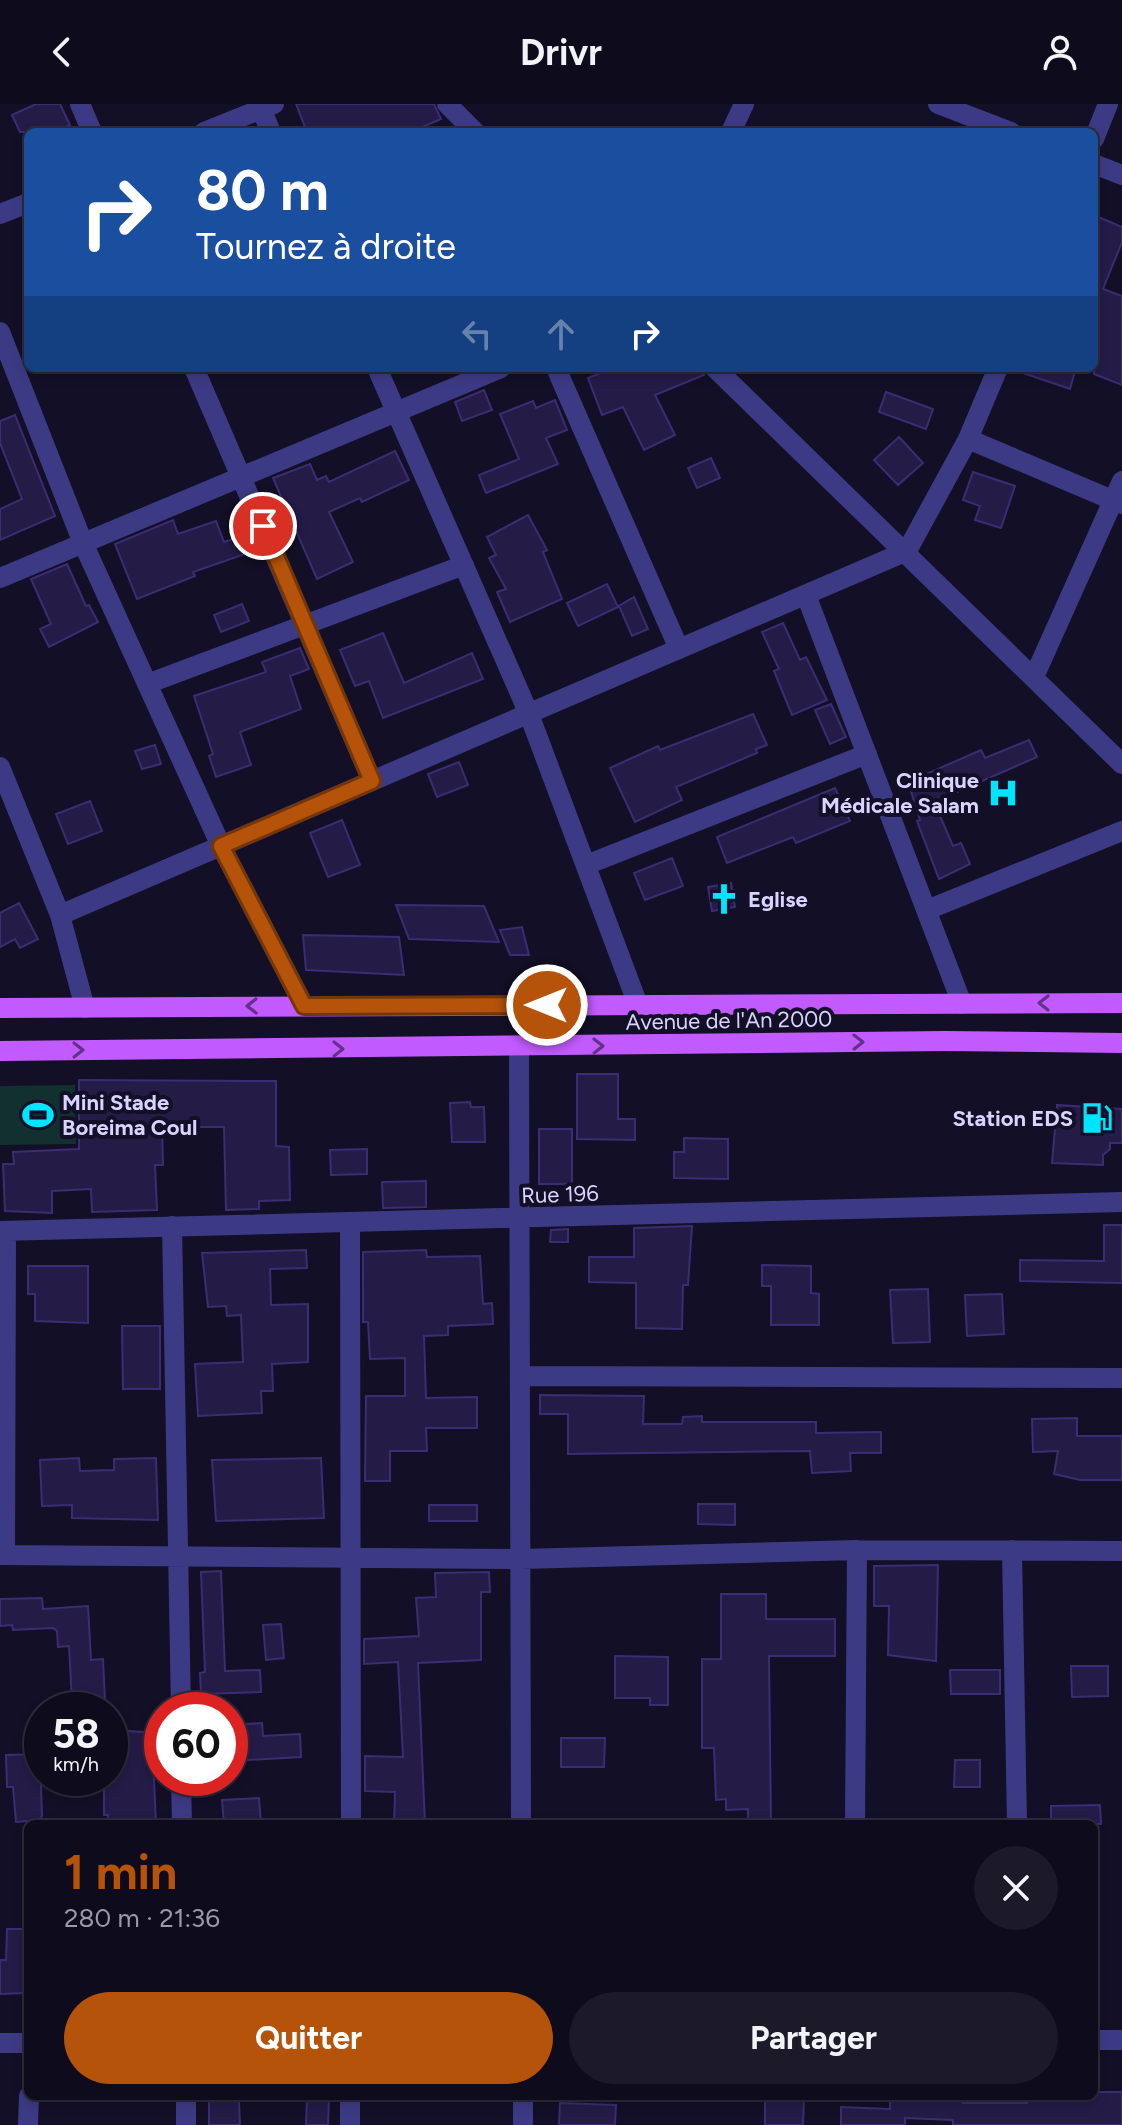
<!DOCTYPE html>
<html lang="fr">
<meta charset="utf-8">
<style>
body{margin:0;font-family:Figtree,sans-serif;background:#1c1929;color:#f1f3f6;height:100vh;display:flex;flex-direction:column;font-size:30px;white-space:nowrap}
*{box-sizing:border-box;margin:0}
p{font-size:26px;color:#9b9ba3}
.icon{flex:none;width:44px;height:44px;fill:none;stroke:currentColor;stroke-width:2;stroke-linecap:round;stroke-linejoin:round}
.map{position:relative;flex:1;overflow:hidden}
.sheet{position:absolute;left:24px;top:1716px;width:1074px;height:280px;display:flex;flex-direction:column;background:#0e0b1c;border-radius:12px;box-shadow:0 4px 12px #0003,0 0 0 2px #2e2b3b}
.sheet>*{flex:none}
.banner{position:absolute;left:24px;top:24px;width:1074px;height:244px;border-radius:12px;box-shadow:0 4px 12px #0003,0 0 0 2px #2e2b3b;background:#1a4fa0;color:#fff;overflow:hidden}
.speed{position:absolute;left:24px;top:1588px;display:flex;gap:16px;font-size:40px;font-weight:700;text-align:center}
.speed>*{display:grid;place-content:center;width:104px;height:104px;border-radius:50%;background:#0e0b1c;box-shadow:0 4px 12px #0003,0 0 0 2px #2e2b3b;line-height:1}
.speed small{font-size:20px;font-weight:400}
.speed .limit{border:12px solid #d22;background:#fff;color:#111}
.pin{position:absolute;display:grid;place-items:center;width:68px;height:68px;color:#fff;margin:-34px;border:4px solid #fff;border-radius:50%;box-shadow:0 2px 8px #0007}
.me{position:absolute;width:88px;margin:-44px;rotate:270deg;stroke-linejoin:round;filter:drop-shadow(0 0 6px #0008)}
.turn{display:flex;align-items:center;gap:28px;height:168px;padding:0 40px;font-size:36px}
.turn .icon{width:104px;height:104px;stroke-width:2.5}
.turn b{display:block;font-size:56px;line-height:68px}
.lanes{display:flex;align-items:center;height:76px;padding:0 40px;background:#0003;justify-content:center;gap:40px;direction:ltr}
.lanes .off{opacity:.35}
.round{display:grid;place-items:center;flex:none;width:84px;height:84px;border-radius:42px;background:#1c1929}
.head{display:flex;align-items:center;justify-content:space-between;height:136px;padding:0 40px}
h1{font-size:48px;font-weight:700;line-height:60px;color:#b45309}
.button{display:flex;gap:16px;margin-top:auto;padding:16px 40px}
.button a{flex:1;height:92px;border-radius:48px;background:#b45309;color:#fff;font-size:32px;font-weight:700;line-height:92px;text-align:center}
.button a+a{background:#1c1929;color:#f1f3f6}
header{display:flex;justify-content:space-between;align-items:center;height:104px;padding:0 40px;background:#0e0b1c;font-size:36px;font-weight:700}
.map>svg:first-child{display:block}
</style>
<header><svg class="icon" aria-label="back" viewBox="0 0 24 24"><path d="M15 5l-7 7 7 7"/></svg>Drivr<svg class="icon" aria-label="person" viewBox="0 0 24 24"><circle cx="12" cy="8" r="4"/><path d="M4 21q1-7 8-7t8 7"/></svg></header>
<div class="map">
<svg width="1122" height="2021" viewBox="0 0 1122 2021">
<rect width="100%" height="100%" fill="#130f26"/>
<path fill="#12302f" d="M 75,981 L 76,1040 L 0,1041 L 0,982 Z"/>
<path fill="#241b47" stroke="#3b2d73" stroke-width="2" d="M 36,0 L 60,0 L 70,21 L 55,28 L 20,28 L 12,11 Z
M 296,0 L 434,0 L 441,15 L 411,28 L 307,28 Z
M 1094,111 L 1122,123 L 1122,138 L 1103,185 L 1122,192 L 1122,281 L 1094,270 Z
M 613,264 L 702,264 L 704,271 L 655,291 L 675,331 L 644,346 L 623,303 L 602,311 L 588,274 Z
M 1017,264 L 1076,264 L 1070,285 L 1017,267 Z
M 484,286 L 492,306 L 462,317 L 455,298 Z
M 886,288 L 933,305 L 926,325 L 879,308 Z
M 555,296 L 567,326 L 546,334 L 558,360 L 486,389 L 479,371 L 519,355 L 500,310 L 533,297 L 536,304 Z
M 15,311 L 55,412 L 0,436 L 0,405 L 22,395 L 0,339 L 0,317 Z
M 899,333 L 923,359 L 898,381 L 874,356 Z
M 395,347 L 409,376 L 362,398 L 360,394 L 329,408 L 353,458 L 317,475 L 273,374 L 310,360 L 317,376 L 326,372 L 329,378 Z
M 711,354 L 720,374 L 697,384 L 688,364 Z
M 973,368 L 1015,382 L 1001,424 L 975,416 L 980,402 L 963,396 Z
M 528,411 L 547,446 L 543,448 L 562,495 L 510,518 L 497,488 L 506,485 L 489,454 L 496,451 L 487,433 Z
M 173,416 L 178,430 L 216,417 L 224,438 L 245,431 L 251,448 L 193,468 L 195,472 L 137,495 L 115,440 Z
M 67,460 L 86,502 L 89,501 L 98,518 L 49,543 L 40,525 L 51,520 L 31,475 Z
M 607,480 L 618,503 L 578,522 L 567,499 Z
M 634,493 L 648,525 L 632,532 L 619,502 Z
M 242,500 L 249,517 L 221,528 L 214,511 Z
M 783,519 L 800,556 L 806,553 L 827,596 L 792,611 L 774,567 L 779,565 L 762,528 Z
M 383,529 L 404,579 L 472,549 L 483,575 L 383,614 L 369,577 L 355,582 L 340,546 Z
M 300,544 L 309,565 L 290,572 L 301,605 L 240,628 L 251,661 L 216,673 L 209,652 L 213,650 L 194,592 L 266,568 L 262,558 Z
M 831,600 L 846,633 L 830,640 L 815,606 Z
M 753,610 L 767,641 L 756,645 L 757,649 L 676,683 L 682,696 L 635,718 L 610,664 L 658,642 L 660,646 Z
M 1029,636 L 1037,653 L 934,698 L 953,742 L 961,739 L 970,760 L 939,775 L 917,717 L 920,716 L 908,678 L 981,646 L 985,654 Z
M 155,641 L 161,660 L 142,665 L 135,647 Z
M 459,658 L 468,681 L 437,693 L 428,670 Z
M 835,684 L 850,717 L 796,739 L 793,733 L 727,759 L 717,733 Z
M 90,697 L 102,727 L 68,740 L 56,710 Z
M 342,716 L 360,761 L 328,773 L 310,729 Z
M 672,754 L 683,782 L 645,796 L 634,769 Z
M 731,779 L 735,803 L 712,807 L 708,783 Z
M 19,799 L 38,835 L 20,844 L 15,835 L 0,843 L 0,809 Z
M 396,801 L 484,802 L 499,838 L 409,835 Z
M 522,823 L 529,851 L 510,851 L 500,826 Z
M 303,831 L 399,833 L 404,871 L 306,866 Z
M 577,970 L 618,970 L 618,1015 L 635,1015 L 635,1036 L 577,1035 Z
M 79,976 L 276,977 L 276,1042 L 289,1043 L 290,1096 L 259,1097 L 259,1105 L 226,1106 L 224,1023 L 162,1023 L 163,1061 L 155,1061 L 157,1106 L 92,1108 L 91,1085 L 52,1087 L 52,1109 L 5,1107 L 3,1060 L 14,1060 L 13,1048 L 79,1045 Z
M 470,998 L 471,1003 L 484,1003 L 485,1038 L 452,1038 L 450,999 Z
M 1057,1001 L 1122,1005 L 1122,1039 L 1110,1039 L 1110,1045 L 1103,1051 L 1103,1061 L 1052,1059 Z
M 539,1025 L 572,1025 L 572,1080 L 539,1080 Z
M 684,1034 L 728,1035 L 728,1075 L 674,1074 L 674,1048 L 684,1048 Z
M 367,1045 L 367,1070 L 331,1071 L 330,1046 Z
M 426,1077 L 426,1103 L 383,1104 L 382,1078 Z
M 1104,1121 L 1122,1121 L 1122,1179 L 1020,1177 L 1020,1156 L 1104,1157 Z
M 692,1122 L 688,1181 L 683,1181 L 682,1225 L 636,1224 L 636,1179 L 589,1178 L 589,1153 L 634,1153 L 634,1124 Z
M 568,1125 L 568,1138 L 550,1138 L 551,1126 Z
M 306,1146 L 307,1164 L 270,1165 L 271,1201 L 308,1200 L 308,1258 L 272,1260 L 273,1287 L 261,1287 L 262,1309 L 198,1312 L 195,1260 L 243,1258 L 241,1211 L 227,1212 L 226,1202 L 208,1203 L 202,1149 Z
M 426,1146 L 427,1153 L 480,1152 L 483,1200 L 492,1199 L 493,1220 L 448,1222 L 448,1231 L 424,1232 L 426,1294 L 477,1293 L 477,1324 L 426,1324 L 427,1347 L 390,1347 L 390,1377 L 365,1377 L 366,1292 L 405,1292 L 405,1254 L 370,1255 L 368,1218 L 363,1218 L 363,1148 Z
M 762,1161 L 811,1162 L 811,1189 L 819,1190 L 819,1221 L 771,1221 L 771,1182 L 762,1182 Z
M 28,1162 L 88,1162 L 88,1219 L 35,1217 L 35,1190 L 28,1190 Z
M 928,1185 L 930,1238 L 893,1239 L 890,1186 Z
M 1002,1190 L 1004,1230 L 967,1232 L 965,1191 Z
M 122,1222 L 160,1222 L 160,1285 L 123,1285 Z
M 540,1291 L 644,1292 L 643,1320 L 682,1320 L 683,1313 L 702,1312 L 702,1318 L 816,1318 L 816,1329 L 881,1328 L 881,1349 L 850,1349 L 851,1367 L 812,1369 L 810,1347 L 568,1350 L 568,1310 L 540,1310 Z
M 1077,1314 L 1077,1332 L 1122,1332 L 1122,1376 L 1080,1376 L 1054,1370 L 1058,1347 L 1033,1348 L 1032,1315 Z
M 79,1354 L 80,1367 L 114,1366 L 114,1355 L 156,1354 L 158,1416 L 72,1414 L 72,1401 L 42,1402 L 40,1356 Z
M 321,1354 L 324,1414 L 216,1417 L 212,1356 Z
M 698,1400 L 735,1400 L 735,1421 L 698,1420 Z
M 429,1401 L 477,1401 L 477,1417 L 429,1417 Z
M 938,1461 L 936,1557 L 888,1551 L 889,1502 L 874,1502 L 874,1462 Z
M 221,1467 L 225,1567 L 260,1566 L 261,1588 L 201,1590 L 200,1569 L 205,1568 L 201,1468 Z
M 489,1468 L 490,1488 L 481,1488 L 481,1556 L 418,1559 L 425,1720 L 394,1720 L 395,1688 L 365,1687 L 365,1652 L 403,1653 L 398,1558 L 364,1560 L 364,1535 L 419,1532 L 416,1494 L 436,1493 L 435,1469 Z
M 721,1490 L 766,1490 L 766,1515 L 835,1515 L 835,1552 L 769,1552 L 771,1720 L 748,1720 L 748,1705 L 726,1706 L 726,1695 L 716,1696 L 714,1644 L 702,1644 L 702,1555 L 721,1555 Z
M 42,1494 L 43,1505 L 88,1502 L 91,1556 L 103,1555 L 105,1597 L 72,1598 L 69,1542 L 58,1543 L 57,1527 L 53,1524 L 13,1526 L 12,1521 L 0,1522 L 0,1495 Z
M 281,1520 L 284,1554 L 266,1556 L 263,1521 Z
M 615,1552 L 668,1553 L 668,1601 L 650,1601 L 650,1594 L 615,1594 Z
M 1071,1562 L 1108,1562 L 1108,1592 L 1072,1593 Z
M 950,1566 L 1000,1566 L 1000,1590 L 951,1590 Z
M 262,1619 L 263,1632 L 300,1630 L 301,1653 L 230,1657 L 230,1621 Z
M 110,1626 L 160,1629 L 158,1655 L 153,1655 L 156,1720 L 108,1720 L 108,1711 L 104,1711 L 104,1674 L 110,1674 Z
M 561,1634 L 605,1634 L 604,1663 L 561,1663 Z
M 40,1650 L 42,1712 L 39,1716 L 16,1718 L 13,1683 L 7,1683 L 6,1651 Z
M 955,1656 L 980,1656 L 980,1683 L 954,1683 Z
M 259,1694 L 261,1720 L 224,1720 L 222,1696 Z
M 1100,1701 L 1101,1720 L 1051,1720 L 1051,1702 Z
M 7,1825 L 28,1825 L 26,1889 L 0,1890 L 0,1856 L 6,1856 Z
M 1094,1988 L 1122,1988 L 1122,2021 L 953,2021 L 953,2016 L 905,2014 L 905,2021 L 841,2021 L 841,2003 L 890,2005 L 890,1992 L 964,1992 L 963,1999 L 1027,1999 L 1027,1992 L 1094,1992 Z
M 307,1992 L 329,1992 L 328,2021 L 306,2021 Z
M 765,1993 L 804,1994 L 803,2021 L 765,2021 Z
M 209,1997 L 239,1997 L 240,2021 L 209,2021 Z
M 560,1999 L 616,2001 L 615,2021 L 559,2021 Z"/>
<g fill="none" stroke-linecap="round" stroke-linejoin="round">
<path stroke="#3d3a85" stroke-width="20" d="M 80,0 L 92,28
M 259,0 L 271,28
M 447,0 L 475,28
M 938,0 L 1011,28
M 204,28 L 274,0
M 731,28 L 744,0
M 1094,35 L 1108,0
M 1094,60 L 1122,71
M 0,110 L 28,99
M 0,228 L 83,439 L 221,742 L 304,902
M 194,264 L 372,677
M 377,264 L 529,610 L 638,901
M 556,264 L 679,545
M 715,264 L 1122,660
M 968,335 L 1122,400
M 0,474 L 501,264
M 806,491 L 962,900
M 1034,573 L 1122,377
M 147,580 L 464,461
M 0,663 L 60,811 L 85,904
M 586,761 L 867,650
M 927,806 L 1122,727
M 60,811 L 907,447 L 968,335 L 998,264
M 519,943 L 521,1720
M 350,1118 L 351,1720
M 172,1122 L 181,1606
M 0,1127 L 1122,1098
M 521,1272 L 1122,1274
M 1012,1446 L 1017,1720
M 0,1451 L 521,1455 L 857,1446 L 1122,1447
M 5,1451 L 6,1127
M 181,1674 L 182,1720
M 855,1720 L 857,1446
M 1094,1936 L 1122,1936
M 0,1939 L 28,1939
M 186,1992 L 186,2021
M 523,1992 L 523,2021
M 28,2021 L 29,1992
M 350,2021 L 350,1992"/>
<path stroke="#c25bff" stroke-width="20" d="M 0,904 L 1122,899
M 0,947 L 945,937 L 1122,939"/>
</g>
<defs><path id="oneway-chevron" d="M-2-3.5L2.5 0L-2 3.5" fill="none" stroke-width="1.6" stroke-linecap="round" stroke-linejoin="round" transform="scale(2)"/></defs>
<g stroke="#623188">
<use href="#oneway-chevron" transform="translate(1044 899) rotate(180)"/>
<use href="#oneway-chevron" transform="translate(252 902) rotate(179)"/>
<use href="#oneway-chevron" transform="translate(858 938) rotate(-1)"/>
<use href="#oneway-chevron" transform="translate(598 942) rotate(-1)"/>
<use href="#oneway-chevron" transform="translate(338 945)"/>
<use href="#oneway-chevron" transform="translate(78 946)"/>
</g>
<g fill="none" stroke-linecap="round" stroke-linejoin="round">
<defs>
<path id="route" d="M 263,422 L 372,677 L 221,742 L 304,902 L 547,901"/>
</defs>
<use href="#route" stroke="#753606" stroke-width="20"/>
<use href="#route" stroke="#b45309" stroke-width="14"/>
</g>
<defs>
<symbol id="hospital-bare" viewBox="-9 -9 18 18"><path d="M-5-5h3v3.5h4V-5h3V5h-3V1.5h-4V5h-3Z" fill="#00e5ff" stroke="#130f26" stroke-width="2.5" paint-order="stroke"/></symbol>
<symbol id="church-bare" viewBox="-9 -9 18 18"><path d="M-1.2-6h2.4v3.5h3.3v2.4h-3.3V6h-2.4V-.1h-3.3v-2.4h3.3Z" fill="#00e5ff" stroke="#130f26" stroke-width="2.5" paint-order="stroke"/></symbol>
<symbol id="stadium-bare" viewBox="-9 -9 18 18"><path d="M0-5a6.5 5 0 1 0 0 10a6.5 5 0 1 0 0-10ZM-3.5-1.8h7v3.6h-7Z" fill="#00e5ff" stroke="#130f26" stroke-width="2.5" paint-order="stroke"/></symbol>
<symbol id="fuel-bare" viewBox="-9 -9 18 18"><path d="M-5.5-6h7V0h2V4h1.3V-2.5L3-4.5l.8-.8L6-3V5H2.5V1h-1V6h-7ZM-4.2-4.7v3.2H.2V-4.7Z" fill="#00e5ff" stroke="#130f26" stroke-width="2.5" paint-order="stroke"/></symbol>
</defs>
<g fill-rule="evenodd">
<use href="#hospital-bare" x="981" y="667" width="44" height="44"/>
<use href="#church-bare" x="702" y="773" width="44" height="44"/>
<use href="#stadium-bare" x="16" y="989" width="44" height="44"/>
<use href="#fuel-bare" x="1075" y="992" width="44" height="44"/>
</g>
<g text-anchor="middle" stroke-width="8" stroke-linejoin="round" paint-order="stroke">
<g font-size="22" font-weight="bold" fill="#d9d4ff" stroke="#130f26" text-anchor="end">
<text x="979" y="684">Clinique<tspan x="979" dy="25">Médicale Salam</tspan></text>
<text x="748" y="803" text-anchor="start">Eglise</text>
<text x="62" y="1006" text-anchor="start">Mini Stade<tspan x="62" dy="25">Boreima Coul</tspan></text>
<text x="1073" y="1022">Station EDS</text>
</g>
<g font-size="22" fill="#d9d4ff" stroke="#130f26">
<text transform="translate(729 916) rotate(-1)" y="8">Avenue de l'An 2000</text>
<text transform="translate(560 1090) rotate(-2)" y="8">Rue 196</text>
</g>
</g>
</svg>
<div class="speed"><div>58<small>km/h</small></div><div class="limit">60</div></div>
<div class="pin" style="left:263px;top:422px;background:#d93025"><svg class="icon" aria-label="arrive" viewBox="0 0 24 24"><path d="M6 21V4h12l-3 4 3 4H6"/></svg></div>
<svg class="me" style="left:547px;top:901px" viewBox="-20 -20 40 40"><circle r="17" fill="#b45309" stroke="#fff" stroke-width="3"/><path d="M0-11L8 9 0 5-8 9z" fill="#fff"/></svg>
<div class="banner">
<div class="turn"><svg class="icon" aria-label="right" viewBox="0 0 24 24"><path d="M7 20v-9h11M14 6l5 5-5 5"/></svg><div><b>80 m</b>Tournez à droite</div></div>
<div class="lanes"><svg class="icon off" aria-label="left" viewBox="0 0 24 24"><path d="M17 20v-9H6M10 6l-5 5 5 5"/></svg><svg class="icon off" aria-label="ahead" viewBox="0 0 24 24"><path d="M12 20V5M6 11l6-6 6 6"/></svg><svg class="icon" aria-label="right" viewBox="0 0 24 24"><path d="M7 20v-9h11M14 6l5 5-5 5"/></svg></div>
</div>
<section class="sheet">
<div class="head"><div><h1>1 min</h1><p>280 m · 21:36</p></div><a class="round"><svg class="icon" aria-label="close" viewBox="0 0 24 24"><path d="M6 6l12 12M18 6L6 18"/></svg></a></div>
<div class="button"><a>Quitter</a><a>Partager</a></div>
</section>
</div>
